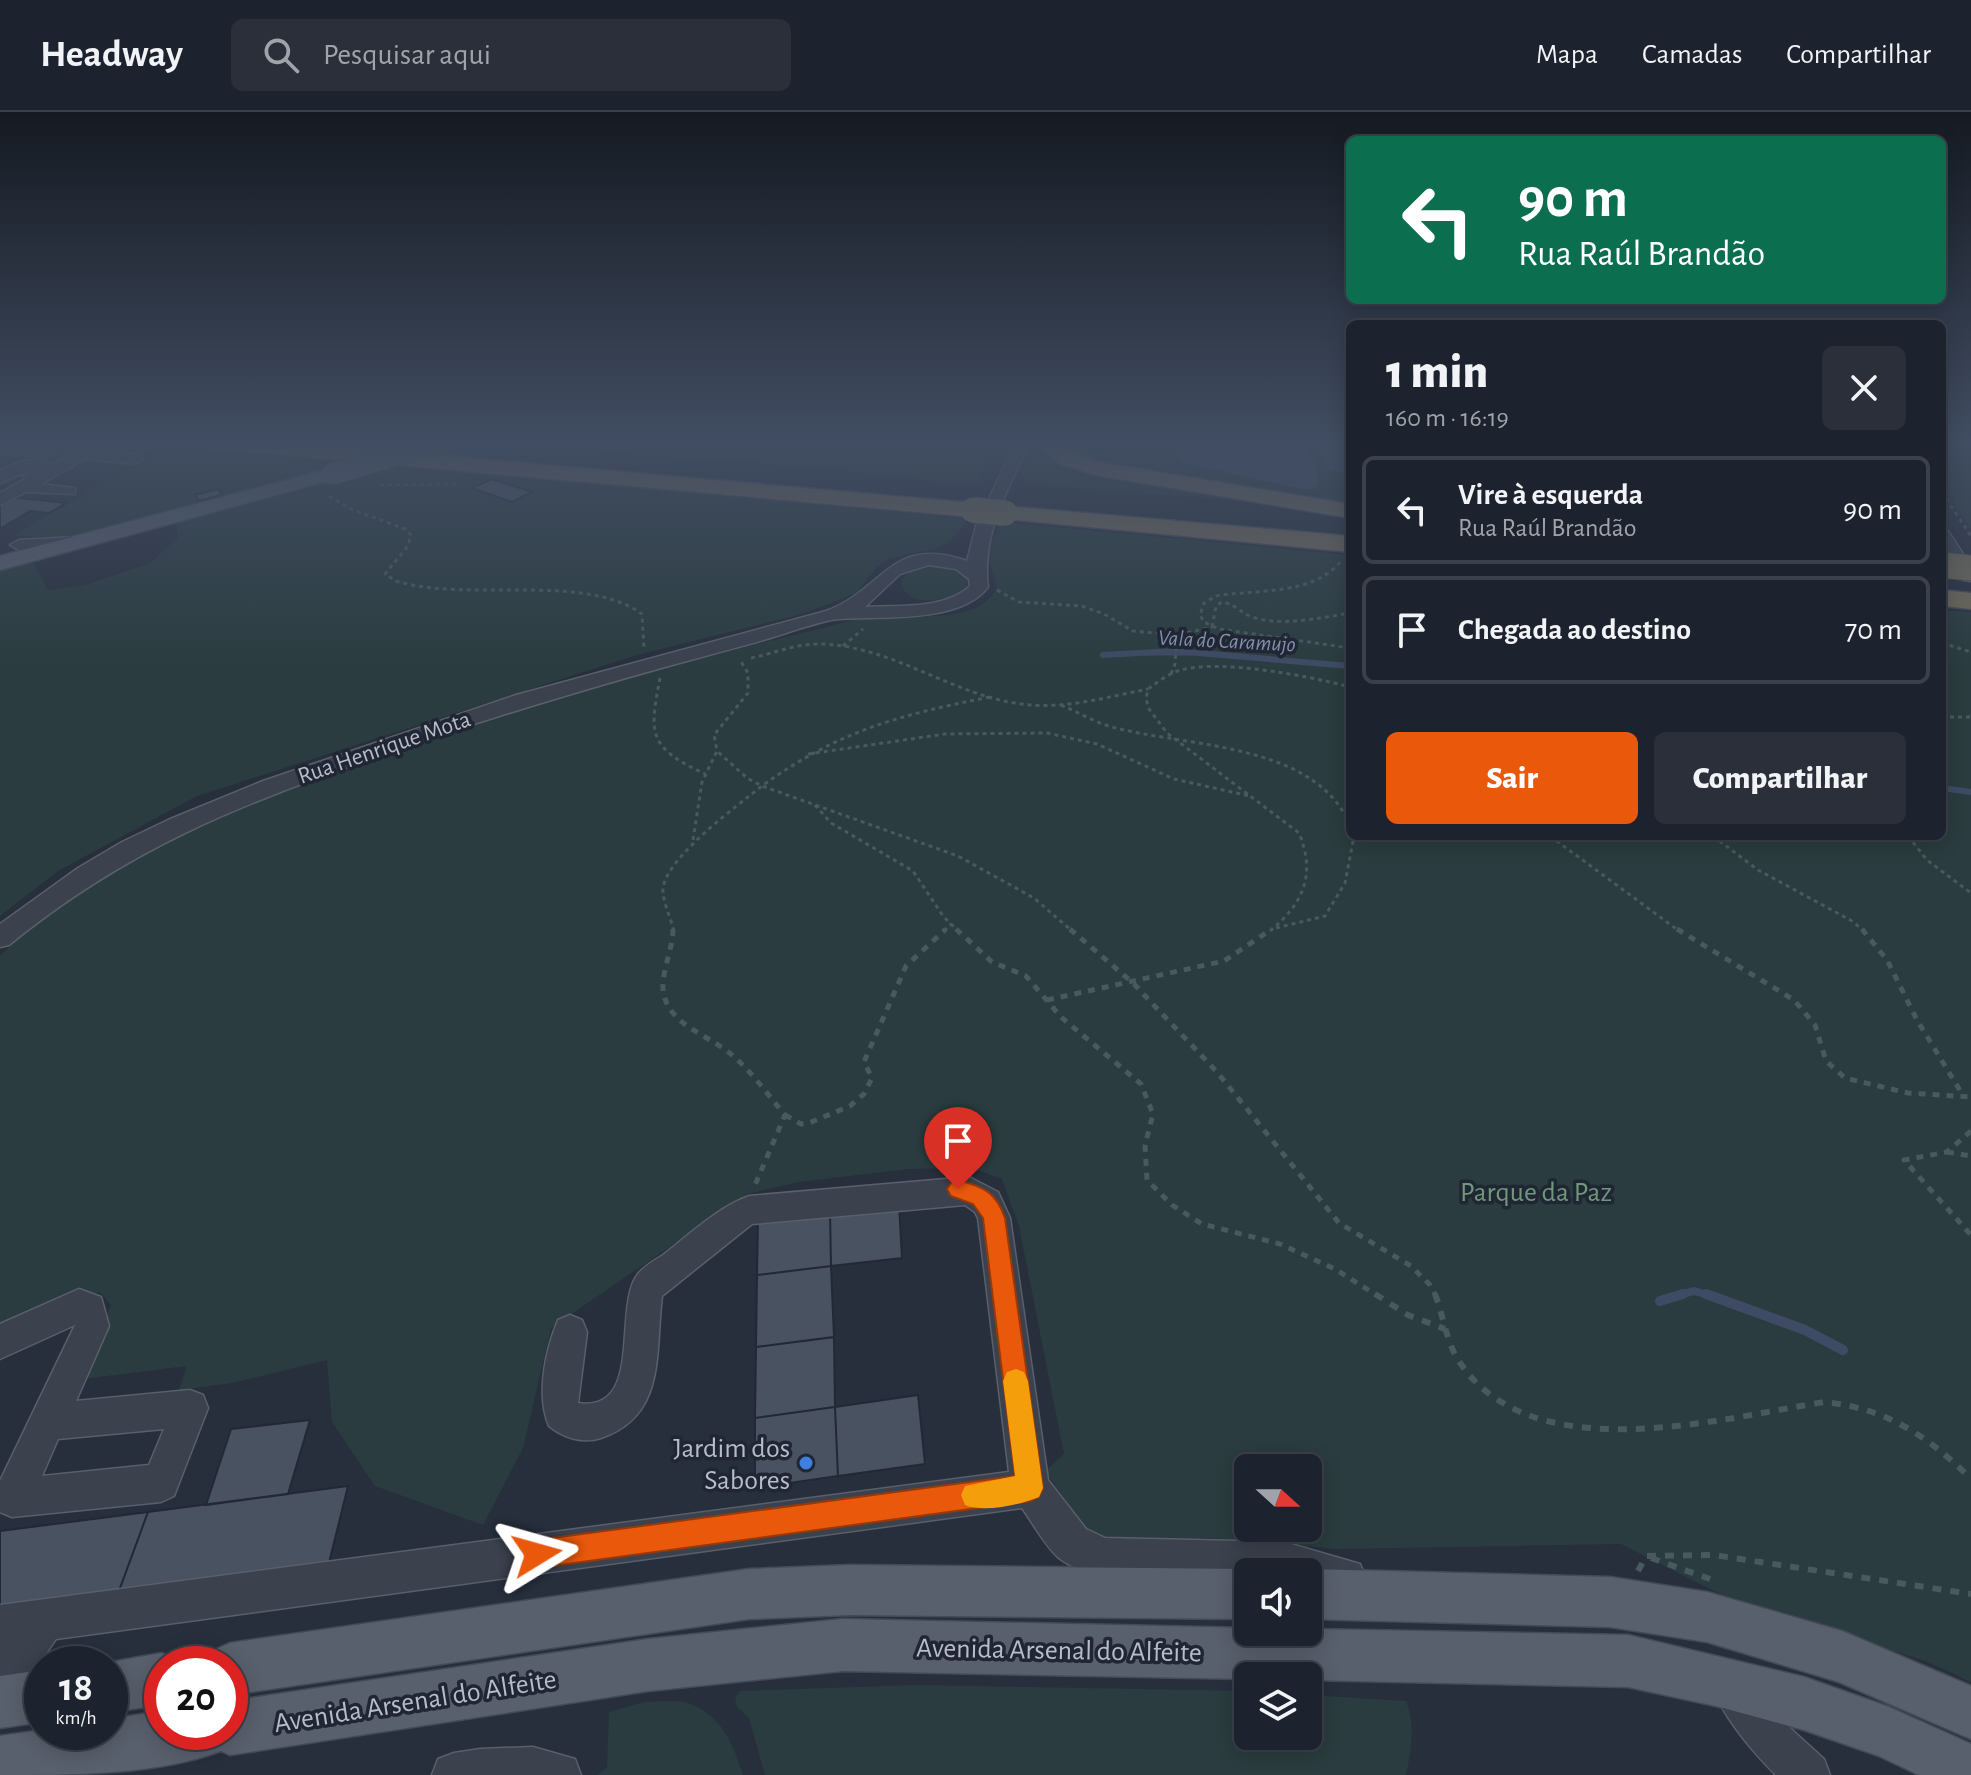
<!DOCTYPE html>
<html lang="pt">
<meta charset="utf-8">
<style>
body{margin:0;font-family:"Alegreya Sans",sans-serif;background:#2a2f3a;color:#f1f3f6;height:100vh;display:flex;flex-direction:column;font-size:30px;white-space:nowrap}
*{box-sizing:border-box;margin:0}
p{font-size:26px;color:#a0a4aa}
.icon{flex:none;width:44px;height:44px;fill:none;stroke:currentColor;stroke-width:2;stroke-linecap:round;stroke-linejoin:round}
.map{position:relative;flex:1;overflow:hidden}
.drawer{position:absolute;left:1346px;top:208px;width:600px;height:520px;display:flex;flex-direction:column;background:#1d232e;border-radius:12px;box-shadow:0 4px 20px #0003,0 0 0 2px #3b404a}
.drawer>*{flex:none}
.top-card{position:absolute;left:1346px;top:24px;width:600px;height:168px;border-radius:12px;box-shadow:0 4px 20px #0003,0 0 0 2px #3b404a;background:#0b6e4f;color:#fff;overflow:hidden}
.needle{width:52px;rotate:111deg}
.buttons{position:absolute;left:1234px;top:1342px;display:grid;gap:16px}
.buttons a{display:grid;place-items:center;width:88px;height:88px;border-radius:12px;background:#1d232e;box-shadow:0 4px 20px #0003,0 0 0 2px #3b404a;font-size:40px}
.speed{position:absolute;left:24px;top:1534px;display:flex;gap:16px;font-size:40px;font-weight:700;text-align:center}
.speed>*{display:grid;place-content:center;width:104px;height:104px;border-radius:50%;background:#1d232e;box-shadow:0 4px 20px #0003,0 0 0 2px #3b404a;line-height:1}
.speed small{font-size:20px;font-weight:400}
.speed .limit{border:12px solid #d22;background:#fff;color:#111}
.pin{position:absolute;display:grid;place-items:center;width:68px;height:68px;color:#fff;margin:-82px -34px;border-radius:50% 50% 50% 0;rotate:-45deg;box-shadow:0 0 8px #0007}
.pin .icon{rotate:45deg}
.me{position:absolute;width:88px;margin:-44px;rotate:82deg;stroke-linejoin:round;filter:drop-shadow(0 0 6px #0008)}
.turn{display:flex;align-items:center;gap:28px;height:168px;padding:0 40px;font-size:36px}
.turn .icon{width:104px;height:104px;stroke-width:2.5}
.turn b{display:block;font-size:56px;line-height:68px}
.round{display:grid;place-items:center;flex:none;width:84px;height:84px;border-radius:12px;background:#2a2f3a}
.overview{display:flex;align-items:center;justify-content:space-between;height:136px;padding:0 40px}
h1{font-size:48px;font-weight:800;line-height:60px}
.action{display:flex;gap:16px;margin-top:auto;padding:16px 40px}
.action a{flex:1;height:92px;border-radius:12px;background:#ea580c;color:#fff;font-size:32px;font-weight:800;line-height:92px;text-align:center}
.action a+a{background:#2a2f3a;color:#f1f3f6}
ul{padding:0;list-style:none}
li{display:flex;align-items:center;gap:24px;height:108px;margin:0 16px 12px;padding:0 24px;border:4px solid #3b404a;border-radius:12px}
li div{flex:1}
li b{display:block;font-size:30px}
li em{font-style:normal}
header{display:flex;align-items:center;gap:48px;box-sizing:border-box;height:112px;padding:0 40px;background:#1d232e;border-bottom:2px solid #3b404a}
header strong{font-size:38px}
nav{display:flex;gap:44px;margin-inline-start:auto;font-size:28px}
.search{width:560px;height:72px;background:#2a2f3a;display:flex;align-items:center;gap:20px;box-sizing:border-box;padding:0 28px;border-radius:12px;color:#a0a4aa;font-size:30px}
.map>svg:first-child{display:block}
</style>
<header>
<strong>Headway</strong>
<div class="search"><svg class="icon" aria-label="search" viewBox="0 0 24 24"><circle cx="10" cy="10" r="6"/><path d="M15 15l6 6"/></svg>Pesquisar aqui</div>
<nav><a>Mapa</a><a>Camadas</a><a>Compartilhar</a></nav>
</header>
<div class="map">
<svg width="1971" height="1663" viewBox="0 0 1971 1663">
<rect width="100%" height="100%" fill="#272f3d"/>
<path fill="#2a3c3f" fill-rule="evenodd" d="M 32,328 L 127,328 L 356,350 L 227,386 L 219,375 L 194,382 L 201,394 C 138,410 79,431 14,423 L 157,341 Z
M 473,328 L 791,328 L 828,331 L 830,328 L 998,328 L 982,362 L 977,363 L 986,370 L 943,370 L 834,357 Z
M 1035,328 L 1052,346 L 1072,354 L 1245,389 L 1035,373 L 1020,363 Z
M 1053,328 L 1083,328 L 1100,339 L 1144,345 L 1157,344 L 1164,338 L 1160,333 L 1166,329 L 1350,328 L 1350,393 L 1129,359 L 1073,344 Z
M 1942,328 L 1971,328 L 1971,417 C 1945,383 1942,369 1942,328 Z
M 384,351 L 968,407 L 951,428 L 936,436 L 888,447 L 875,457 L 857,481 L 802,502 L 637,543 L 197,684 L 58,759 L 0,804 L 0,458 L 32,449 L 48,478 L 86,473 L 150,451 L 178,426 L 176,411 Z
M 1001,410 L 1350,443 L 1350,724 L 1942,724 L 1942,498 L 1971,500 L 1971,1570 L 1928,1550 L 1724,1484 L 1621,1432 L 1337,1437 L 1212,1426 L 1095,1429 L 1045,1359 L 1064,1342 L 1019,1114 L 1002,1067 L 972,1056 L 908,1057 L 799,1070 L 747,1082 L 551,1216 L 523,1336 L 483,1413 L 375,1374 L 332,1310 L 327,1248 L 232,1271 L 179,1278 L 187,1254 L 83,1267 L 111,1193 L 100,1180 L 58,1191 L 0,1218 L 0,844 C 114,736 254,687 400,638 C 455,620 511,600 566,583 C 664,553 766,531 865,505 C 902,501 980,516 997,475 L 987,443 ZM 1248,1356 L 1308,1356 L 1308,1416 L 1248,1416 Z
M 935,454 L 959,458 L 968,466 L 967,477 C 951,488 905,499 901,469 L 908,461 Z
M 915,1573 L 1248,1579 L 1248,1624 L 1308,1624 L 1308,1583 L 1406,1589 C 1416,1613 1411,1638 1406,1663 L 765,1663 L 749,1606 L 737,1595 L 735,1586 L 740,1579 Z
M 644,1590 C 657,1590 676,1587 688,1591 C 722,1603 733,1632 743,1663 L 598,1663 L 607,1655 L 609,1600 Z"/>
<path fill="#3f4b64" d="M 1215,328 L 1300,328 L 1315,349 L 1318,372 L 1314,377 L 1302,377 L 1187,352 L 1180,347 L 1181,341 Z
M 1350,329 L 1350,360 L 1330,359 L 1317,332 Z"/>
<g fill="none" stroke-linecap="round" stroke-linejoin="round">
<path stroke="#3f4b64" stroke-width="5" d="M 1147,541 L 1193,541"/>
<path stroke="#3f4b64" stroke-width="6" d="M 1103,543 L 1175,539 L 1350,554
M 1942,676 L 1971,680"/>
<path stroke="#3f4b64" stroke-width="8" d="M 1676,1184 L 1694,1179 L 1713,1184"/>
<path stroke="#3f4b64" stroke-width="10" d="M 1706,1182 L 1805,1218 L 1843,1238
M 1660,1189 L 1683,1182"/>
</g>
<path fill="#495261" stroke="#222835" stroke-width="2" d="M 492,367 L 532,380 L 512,390 L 472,376 Z
M 218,377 L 222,383 L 199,389 L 195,383 Z
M 10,385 L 66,391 L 49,401 L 30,399 L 0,417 L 0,391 Z
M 899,1092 L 902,1146 L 831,1154 L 830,1099 Z
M 830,1099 L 831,1154 L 757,1163 L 758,1107 Z
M 831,1154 L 834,1225 L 756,1235 L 757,1163 Z
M 834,1225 L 835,1295 L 755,1306 L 756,1235 Z
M 918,1283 L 925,1352 L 838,1364 L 835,1295 Z
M 835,1295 L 838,1364 L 755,1376 L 755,1306 Z
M 310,1308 L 288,1382 L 206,1393 L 231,1317 Z
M 348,1374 L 327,1459 L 116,1487 L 148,1400 Z
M 148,1400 L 116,1487 L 0,1502 L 0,1419 Z"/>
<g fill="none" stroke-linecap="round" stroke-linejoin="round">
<defs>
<path id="minor" d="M 1017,328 L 1031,328 C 1009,377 981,420 988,475 C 960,512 880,504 839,507 C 817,509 780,524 757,530 C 629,564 504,600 379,644 C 237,694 128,736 9,833 L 0,835 L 0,812 L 78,756 L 122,730 L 168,708 L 263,669 L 516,583 L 826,499 C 884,478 891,422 967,449 L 976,414 ZM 929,453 L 956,457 L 969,467 L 970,474 C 944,498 898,493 865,495 L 900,462 Z
M 0,331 L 48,335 L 56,340 L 48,345 L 0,341 Z
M 82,337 L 135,342 L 143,347 L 135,352 L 85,347 L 41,372 L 75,376 L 75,382 L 26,380 L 0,393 L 0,381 L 25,367 L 23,364 L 31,358 L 0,371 L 0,359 C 15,351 36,341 51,353 Z
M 1942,418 L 1948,419 L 1971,454 L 1971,469 L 1963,468 L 1942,436 Z
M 75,425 L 81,426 L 84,430 L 81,434 L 19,438 L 10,433 L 19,428 Z
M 969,1065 L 998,1080 L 1010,1106 L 1048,1368 L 1086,1417 L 1105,1426 L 1284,1430 L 1360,1452 L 1366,1466 L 1360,1480 L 1346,1486 L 1308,1476 L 1308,1460 L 1248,1460 L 1248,1469 C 1198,1468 1098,1477 1059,1446 C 1045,1434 1033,1411 1022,1396 L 56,1527 L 15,1586 L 0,1592 L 0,1493 L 1009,1360 L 978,1106 L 975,1100 L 965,1093 L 752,1112 L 662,1184 C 655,1239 667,1304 601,1326 C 583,1332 564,1326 549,1314 C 536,1283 545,1239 558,1208 L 570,1203 L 582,1208 L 587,1220 L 578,1291 C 645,1301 612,1194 638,1162 C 644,1154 655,1148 663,1143 C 690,1122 717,1096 749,1084 Z
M 79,1177 L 101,1185 L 109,1214 L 76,1289 L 190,1278 L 203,1283 L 208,1296 L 174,1384 L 161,1390 L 12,1405 L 0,1400 L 0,1369 L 75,1213 L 0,1247 L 0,1212 ZM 164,1317 L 149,1353 L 42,1364 L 58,1327 Z
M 1733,1554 L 1748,1560 L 1790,1616 L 1824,1647 L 1830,1663 L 1776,1663 C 1752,1639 1725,1607 1712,1575 L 1718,1560 Z
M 533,1635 L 575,1647 L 581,1663 L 432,1663 L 438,1647 L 454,1641 L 480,1637 Z"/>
<path id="major" d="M 332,356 L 342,362 L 339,366 L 0,458 L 0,444 Z
M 850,1453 L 1248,1457 L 1255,1460 L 1248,1460 L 1248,1507 L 850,1503 L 749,1507 L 230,1583 L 230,1552 L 206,1552 L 212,1539 L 230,1531 L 749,1457 Z
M 1308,1457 L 1610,1465 L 1707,1480 L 1842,1519 L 1971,1574 L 1971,1627 L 1839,1570 L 1707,1530 L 1610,1515 L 1308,1507 L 1308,1460 L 1301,1460 Z
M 843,1507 L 1248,1516 L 1248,1520 L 1308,1520 L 1308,1517 L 1628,1523 L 1804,1565 L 1889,1595 L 1971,1632 L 1971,1663 L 1919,1663 L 1879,1644 L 1804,1618 L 1716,1594 L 1628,1575 L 1308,1568 L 1308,1564 L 1248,1564 L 1248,1567 L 843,1559 L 648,1579 L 230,1643 L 221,1639 C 157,1663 69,1663 0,1663 L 0,1624 L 42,1618 L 42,1620 L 110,1620 L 110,1607 L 162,1599 L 162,1620 L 230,1620 L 230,1589 L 648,1527 Z
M 162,1541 L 182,1552 L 162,1552 L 162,1593 L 110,1600 L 110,1552 L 100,1552 Z
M 42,1558 L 42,1610 L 0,1616 L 0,1564 Z"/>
<path id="highway" d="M 188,328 L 268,328 L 973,391 L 982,393 L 985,398 L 982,403 L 973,405 L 199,335 Z
M 1034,328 L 1058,328 L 1074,341 L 1099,350 L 1350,392 L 1350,406 L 1095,363 L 1058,351 Z
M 1005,394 L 1350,424 L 1350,440 L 996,406 L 993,401 L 996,396 Z
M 1942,478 L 1971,481 L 1971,497 L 1942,494 Z"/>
</defs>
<use href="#minor" stroke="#595f6b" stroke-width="3"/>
<use href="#major" stroke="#444a57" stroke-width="3"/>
<use href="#highway" stroke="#464c58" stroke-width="3"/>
<path stroke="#49595d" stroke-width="3" stroke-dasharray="4 4" stroke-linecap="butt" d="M 380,373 L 459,372
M 1942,380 L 1971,424
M 329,384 L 351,397 L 405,417 L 411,423 L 408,434 L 385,462 L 396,469 C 467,491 584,460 642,502 L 644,537
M 1340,450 C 1312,484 1256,477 1216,484 L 1204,491 L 1200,503 L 1204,510 L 1219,517 L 1350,536
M 997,478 L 1019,490 L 1082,494 L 1104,502 L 1133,519 L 1177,523 L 1212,515
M 1212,515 L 1216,494 L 1222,490 C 1236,492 1241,502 1255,506 C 1285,514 1320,506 1350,501
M 1942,531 L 1971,540
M 843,534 L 863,517
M 751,546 C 775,541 798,531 823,532 C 894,535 952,583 1021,592 C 1063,598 1107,585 1148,577
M 1171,562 L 1175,552 L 1177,523
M 660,566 C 649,623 648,635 705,662
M 990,585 C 899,603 838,619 762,674 L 958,744 L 1034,786 L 1072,819
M 1061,593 C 1078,600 1094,610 1112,615 C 1179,633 1282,631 1332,685 C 1339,692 1344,702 1350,710
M 1942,605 L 1971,605
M 808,642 L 945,622 L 1047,621 L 1097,632 L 1174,667 L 1250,684
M 815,693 L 831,711 L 913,759 L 943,804 L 958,819
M 1550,724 L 1679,819
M 1713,724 L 1758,758 L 1852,809 L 1864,819
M 1908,724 L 1927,748 L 1971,781
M 693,728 L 702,670 L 717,639 L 714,623 L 748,581 L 748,561 L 740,548
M 1276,816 L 1325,804 L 1345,771 L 1354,724
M 674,819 C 671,807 662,788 663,776 C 667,745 738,693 762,674 L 747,666 L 717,639
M 944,819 L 951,812
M 1270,819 C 1304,791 1316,762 1299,721 L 1167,621 L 1149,597 L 1146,587 L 1148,577 C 1158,570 1169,561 1181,558 C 1221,547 1309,564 1350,575"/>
<path stroke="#49595d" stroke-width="5" stroke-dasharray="7 7" stroke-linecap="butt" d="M 673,817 C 673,836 662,858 663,877 C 666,913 710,923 732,943 C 752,960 768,983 785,1003 L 755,1073
M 956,817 L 992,850 L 1026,864 L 1061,905 L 1141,972 L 1153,1002 L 1145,1033 L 1147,1068 L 1172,1093 L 1202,1112 L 1280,1132 L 1335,1157 L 1378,1184
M 1070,817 L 1133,871 L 1217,960 L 1339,1111 L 1411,1154 L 1430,1173 L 1436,1184
M 1677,817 L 1794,888 L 1815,913 L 1826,949 L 1845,966 L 1908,981 L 1971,985
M 1862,817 L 1887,848 L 1917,908 L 1964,985
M 1047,888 L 1224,849 L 1272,817
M 785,1003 L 801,1012 L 809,1011 L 850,994 L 864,982 L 872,966 L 864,950 L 906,854 L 946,817
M 1971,1019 L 1947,1040 L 1904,1048 L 1971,1123
M 1947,1040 L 1971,1044"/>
<path stroke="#49595d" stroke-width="6" stroke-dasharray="9 9" stroke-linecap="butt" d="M 1375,1182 L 1408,1203 L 1445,1217
M 1435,1182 C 1443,1203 1446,1227 1457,1246 C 1527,1360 1718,1307 1824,1290 C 1886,1296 1928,1324 1971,1367
M 1651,1446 L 1710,1467
M 1638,1459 L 1646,1444 L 1714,1443 L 1971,1482"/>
<use href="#minor" fill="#3b414d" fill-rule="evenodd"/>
<use href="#major" fill="#59606d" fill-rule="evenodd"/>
<use href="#highway" fill="#736b59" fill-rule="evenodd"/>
<defs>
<path id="major-bridge" d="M 332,362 L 448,328"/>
<path id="highway-bridge" d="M 973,398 L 1005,401
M 1942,453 L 1971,456"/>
</defs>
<use href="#major-bridge" stroke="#444a57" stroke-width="23" stroke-linecap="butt"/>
<use href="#highway-bridge" stroke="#464c58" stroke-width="27" stroke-linecap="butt"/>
<use href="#major-bridge" stroke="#59606d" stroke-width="21"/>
<use href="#highway-bridge" stroke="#736b59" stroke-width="25"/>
</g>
<linearGradient id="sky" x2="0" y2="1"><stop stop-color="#151a22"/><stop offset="0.59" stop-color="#414d62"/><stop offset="1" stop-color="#414d62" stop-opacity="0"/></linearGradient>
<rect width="1971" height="560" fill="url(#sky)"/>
<path fill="#ea580c" stroke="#983908" stroke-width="2" d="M 958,1068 C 984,1075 996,1080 1005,1106 L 1043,1376 L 1039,1385 L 1030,1389 L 537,1456 L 528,1452 L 524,1442 L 528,1432 L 537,1428 L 1015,1364 L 983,1106 L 973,1092 L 951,1084 L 947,1077 L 951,1071 Z"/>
<path fill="#f59e0b" d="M 1016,1257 L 1024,1260 L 1028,1269 L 1043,1376 L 1039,1385 C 1020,1393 984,1401 965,1393 L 961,1383 L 965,1374 L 1015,1364 L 1003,1269 L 1007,1260 Z"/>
<circle fill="#3f7fe0" stroke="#202633" stroke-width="3" cx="806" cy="1351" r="8"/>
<g text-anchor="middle" stroke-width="7" stroke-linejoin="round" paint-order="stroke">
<g font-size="22" font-style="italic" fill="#8290ad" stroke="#202633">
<text transform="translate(1227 528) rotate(3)" y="8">Vala do Caramujo</text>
</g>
<g font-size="24" fill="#b7bcc8" stroke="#202633">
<text transform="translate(384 635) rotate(-19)" y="8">Rua Henrique Mota</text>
</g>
<g font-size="28" fill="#71977d" stroke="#202633">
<text x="1536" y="1089">Parque da Paz</text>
</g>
<g font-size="28" fill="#b7bcc8" stroke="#202633" text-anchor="end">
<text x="790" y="1345">Jardim dos<tspan x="790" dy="32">Sabores</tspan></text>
</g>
<g font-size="28" fill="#b7bcc8" stroke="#202633">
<text transform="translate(1059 1537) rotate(1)" y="10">Avenida Arsenal do Alfeite</text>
<text transform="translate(415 1588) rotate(-9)" y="10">Avenida Arsenal do Alfeite</text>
</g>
</g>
</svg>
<div class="buttons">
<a><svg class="needle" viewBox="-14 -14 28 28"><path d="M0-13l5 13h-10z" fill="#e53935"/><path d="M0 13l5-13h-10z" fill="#a0a4aa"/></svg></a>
<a><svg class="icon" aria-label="sound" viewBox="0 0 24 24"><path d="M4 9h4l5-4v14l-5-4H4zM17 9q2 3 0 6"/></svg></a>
<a><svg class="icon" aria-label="layers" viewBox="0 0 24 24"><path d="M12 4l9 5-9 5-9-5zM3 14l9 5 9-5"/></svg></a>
</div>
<div class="speed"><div>18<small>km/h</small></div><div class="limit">20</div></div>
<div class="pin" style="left:958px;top:1077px;background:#d93025"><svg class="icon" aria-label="arrive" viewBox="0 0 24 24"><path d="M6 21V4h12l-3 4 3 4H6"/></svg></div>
<svg class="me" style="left:537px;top:1442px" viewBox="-20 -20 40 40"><path d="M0-17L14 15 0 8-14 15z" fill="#ea580c" stroke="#fff" stroke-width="4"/></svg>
<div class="top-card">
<div class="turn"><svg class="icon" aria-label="left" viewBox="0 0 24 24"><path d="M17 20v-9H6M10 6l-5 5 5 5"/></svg><div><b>90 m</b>Rua Raúl Brandão</div></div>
</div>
<section class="drawer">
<div class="overview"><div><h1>1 min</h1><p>160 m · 16:19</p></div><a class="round"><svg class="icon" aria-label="close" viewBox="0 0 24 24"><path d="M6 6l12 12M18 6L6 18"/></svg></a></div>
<ul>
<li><svg class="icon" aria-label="left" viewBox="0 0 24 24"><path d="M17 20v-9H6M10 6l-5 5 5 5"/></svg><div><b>Vire à esquerda</b><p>Rua Raúl Brandão</p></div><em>90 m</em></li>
<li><svg class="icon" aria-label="arrive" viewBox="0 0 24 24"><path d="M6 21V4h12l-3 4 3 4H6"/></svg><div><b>Chegada ao destino</b></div><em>70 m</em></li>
</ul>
<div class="action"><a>Sair</a><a>Compartilhar</a></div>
</section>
</div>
